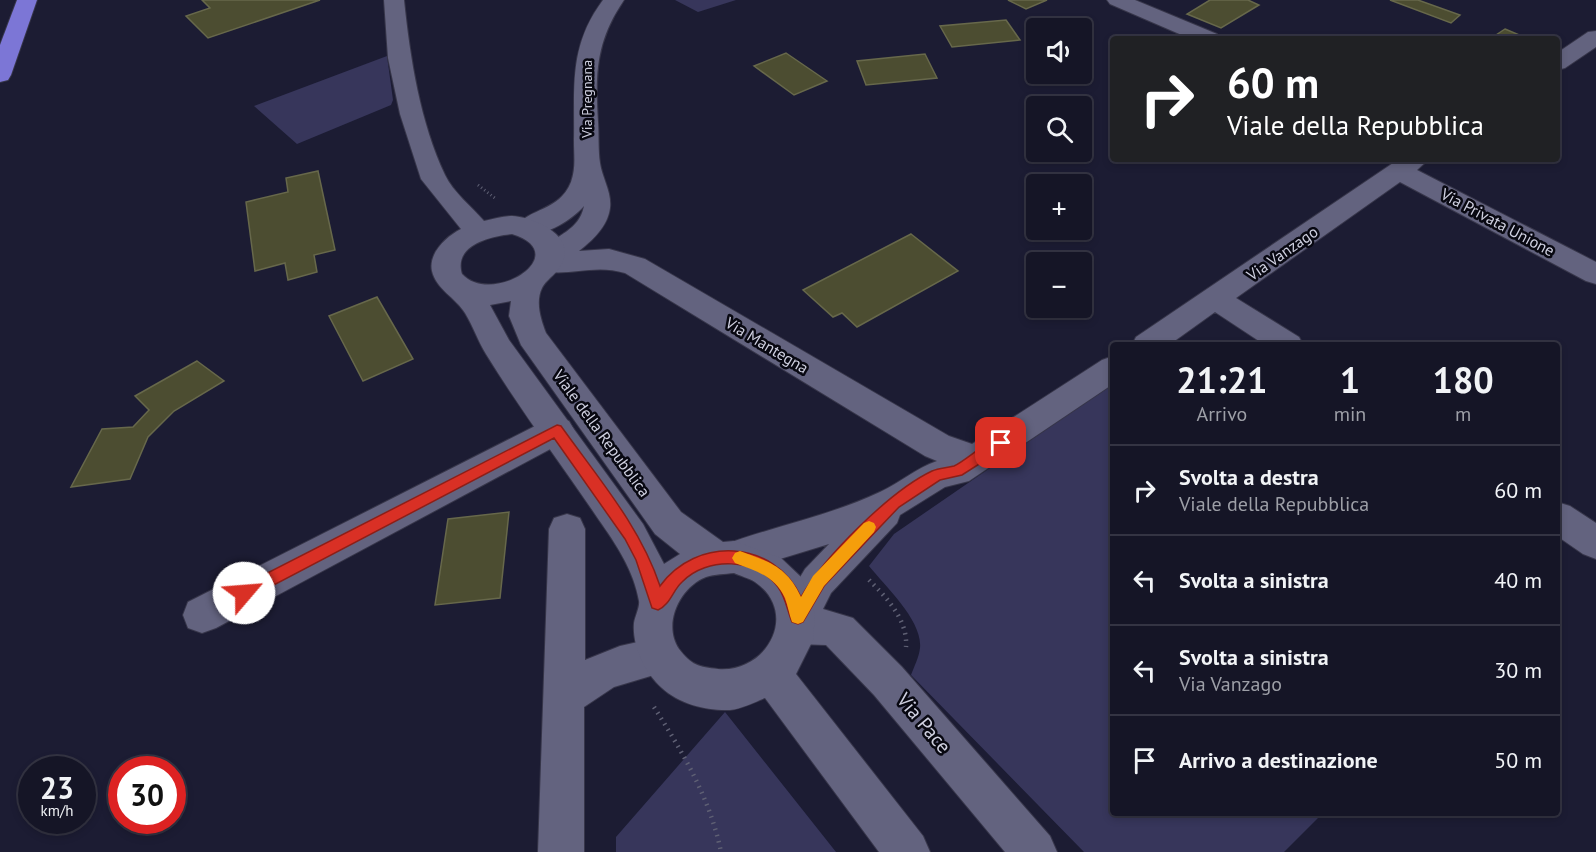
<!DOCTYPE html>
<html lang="it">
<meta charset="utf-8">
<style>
body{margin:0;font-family:"PT Sans",sans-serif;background:#222232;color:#f1f3f6;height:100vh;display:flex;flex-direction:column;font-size:22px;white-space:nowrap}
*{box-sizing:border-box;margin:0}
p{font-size:20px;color:#9d9fa7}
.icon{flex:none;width:33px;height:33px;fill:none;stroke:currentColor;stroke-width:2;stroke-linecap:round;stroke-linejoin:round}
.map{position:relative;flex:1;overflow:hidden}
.details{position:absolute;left:1110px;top:342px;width:450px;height:474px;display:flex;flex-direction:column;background:#151526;border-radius:6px;box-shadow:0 3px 9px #0003,0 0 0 2px #343443}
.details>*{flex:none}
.top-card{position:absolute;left:1110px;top:36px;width:450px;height:126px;border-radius:6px;box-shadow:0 3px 9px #0003,0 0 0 2px #343443;background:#202124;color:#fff;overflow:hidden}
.fabs{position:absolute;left:1026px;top:18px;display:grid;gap:12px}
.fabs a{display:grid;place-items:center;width:66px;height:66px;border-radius:6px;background:#151526;box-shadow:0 3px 9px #0003,0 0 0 2px #343443;font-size:30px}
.speed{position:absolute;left:18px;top:756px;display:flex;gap:12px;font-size:30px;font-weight:700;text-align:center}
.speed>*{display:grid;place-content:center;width:78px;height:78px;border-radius:50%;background:#151526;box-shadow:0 3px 9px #0003,0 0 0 2px #343443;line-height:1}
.speed small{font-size:15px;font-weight:400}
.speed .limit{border:9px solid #d22;background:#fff;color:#111}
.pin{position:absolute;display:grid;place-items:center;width:51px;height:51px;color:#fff;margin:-26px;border-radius:12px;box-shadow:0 3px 9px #0006}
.me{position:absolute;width:66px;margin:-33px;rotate:63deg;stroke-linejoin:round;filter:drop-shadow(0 0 4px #0008)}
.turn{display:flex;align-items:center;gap:21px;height:126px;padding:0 18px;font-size:27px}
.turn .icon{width:78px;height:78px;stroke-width:2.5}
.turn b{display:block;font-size:42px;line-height:51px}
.eta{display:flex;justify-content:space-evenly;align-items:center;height:102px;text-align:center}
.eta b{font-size:36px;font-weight:600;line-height:42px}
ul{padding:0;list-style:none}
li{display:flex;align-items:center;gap:18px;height:90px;padding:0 18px;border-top:2px solid #343443}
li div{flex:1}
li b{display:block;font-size:22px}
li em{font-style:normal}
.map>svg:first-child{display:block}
</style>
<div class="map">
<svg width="1596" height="852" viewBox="0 0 1596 852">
<rect width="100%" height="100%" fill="#1c1c33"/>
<path fill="#37365b" d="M 675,0 L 736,0 L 698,12 Z
M 387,56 L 393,100 L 391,105 L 297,144 L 254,106 Z
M 1109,386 L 1113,388 L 1113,813 L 1323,813 L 1284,852 L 1084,852 L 911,675 C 914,667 919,657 920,648 C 923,621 885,586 869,566 L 894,534 Z
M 725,712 L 836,852 L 616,852 L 616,837 Z"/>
<path fill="#4c4d31" stroke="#67684b" stroke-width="1.5" d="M 202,0 L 320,0 L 208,38 L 186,16 L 210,8 Z
M 1008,0 L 1047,0 L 1026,9 Z
M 1210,0 L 1248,0 L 1259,5 L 1221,28 L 1187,14 Z
M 1390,0 L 1418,0 L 1460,15 L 1451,23 Z
M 1006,20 L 1020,40 L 952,47 L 940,26 Z
M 1505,29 L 1529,39 L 1490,39 Z
M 786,53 L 827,81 L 794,95 L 754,66 Z
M 925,54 L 937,78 L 866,85 L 857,61 Z
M 318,171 L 335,250 L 314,255 L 317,272 L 288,280 L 285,263 L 255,271 L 246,202 L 288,192 L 286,178 Z
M 911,234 L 958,271 L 857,327 L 842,313 L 833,317 L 803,290 Z
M 377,297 L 413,359 L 363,381 L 329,316 Z
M 197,361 L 224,381 L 174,411 L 148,437 L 130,479 L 71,487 L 102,429 L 133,427 L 149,410 L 135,396 Z
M 509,512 L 500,598 L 435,605 L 448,519 Z"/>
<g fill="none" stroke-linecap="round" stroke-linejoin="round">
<defs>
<path id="minor" d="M 603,0 L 624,0 C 596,41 595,73 598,122 C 599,136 598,150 600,163 C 602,178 612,192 610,208 C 608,226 592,241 579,251 L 609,249 L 645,259 L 949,436 L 972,444 L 1102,360 L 1113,356 L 1113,384 L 969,481 L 945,487 L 900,515 L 897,523 L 831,593 L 823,609 L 853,618 L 902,667 L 1050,836 L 1057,852 L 1005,852 L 874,695 L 826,645 L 796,644 L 782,639 L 777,626 L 784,604 L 805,569 L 829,544 L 734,573 L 721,568 L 716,557 L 721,546 C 774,526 829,516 880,492 C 900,483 916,468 937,461 L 925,456 L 625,273 C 593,263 567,278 539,270 L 535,263 C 538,258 537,254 541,250 C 557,234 579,231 584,206 C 571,221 540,240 519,234 L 515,228 C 529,207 559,212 571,182 C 576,168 574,156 574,141 C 575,87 568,47 603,0 Z
M 1107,0 L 1135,0 L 1217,34 L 1220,39 L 1191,39 L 1110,4 Z
M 1596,31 L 1596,47 L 1565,68 L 1557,70 L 1557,53 L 1588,32 Z
M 1399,159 L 1429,159 L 1417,170 L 1596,262 L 1596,284 L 1586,281 L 1400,182 L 1236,298 L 1299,337 L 1303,345 L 1265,345 L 1215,312 L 1169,345 L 1132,345 L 1136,337 Z
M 557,417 L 569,421 L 574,430 L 569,439 L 216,628 L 202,633 L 188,628 L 183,615 L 188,602 L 545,421 Z
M 1557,502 L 1570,506 L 1596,523 L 1596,559 L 1583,554 L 1557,536 Z
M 567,514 L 580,518 L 585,529 L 585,660 L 620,646 L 660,637 L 674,643 L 680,656 L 674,669 L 614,687 L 584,707 L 584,852 L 538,852 L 549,529 L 554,518 Z"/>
<path id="tertiary" d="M 384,0 L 404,0 C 410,58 420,122 445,175 C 453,192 472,207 484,221 C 493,219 503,216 512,216 C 532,217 571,233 564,258 C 560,273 547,278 542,288 C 535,302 541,320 546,333 L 681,512 L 723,542 L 734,541 L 781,558 L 801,577 L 815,614 L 813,640 L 796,674 L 923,836 L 930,852 L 879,852 L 765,698 C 755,702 741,709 730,710 C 707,711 679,704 662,688 C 645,673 632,646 634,623 C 635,616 640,607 639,601 C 634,571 616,544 599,520 C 562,465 521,411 486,354 C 478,341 473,326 465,313 C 456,298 436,289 432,271 C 428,253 447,236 461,229 L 421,179 L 400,114 L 388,58 ZM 512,234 C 576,254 492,307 462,274 C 453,245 491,236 512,234 ZM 511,301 L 509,316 L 521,345 L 655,534 L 680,554 L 664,564 L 643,524 L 509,340 L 490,305 ZM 734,573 C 740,576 749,578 755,582 C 800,613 767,673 718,669 C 699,667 691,665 679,649 C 662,624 680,587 706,577 C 715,574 725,574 734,573 Z"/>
<path id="motorway" d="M 17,0 L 37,0 L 11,75 L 8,80 L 0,82 L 0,45 Z"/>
</defs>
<use href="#minor" stroke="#37364a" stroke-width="2"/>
<use href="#tertiary" stroke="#37364a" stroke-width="2"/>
<use href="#motorway" stroke="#37364a" stroke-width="2"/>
<path stroke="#5f6074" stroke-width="3" stroke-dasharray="1 3" stroke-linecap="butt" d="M 478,185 L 496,199"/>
<path stroke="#5f6074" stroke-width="4.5" stroke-dasharray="1.5 5" stroke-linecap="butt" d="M 869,580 C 887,598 908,620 906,647
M 654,707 C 683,753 710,798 721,852"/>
<use href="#minor" fill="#63637f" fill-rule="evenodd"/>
<use href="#tertiary" fill="#63637f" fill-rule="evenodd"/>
<use href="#motorway" fill="#7c76d6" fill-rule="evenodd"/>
</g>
<path fill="#d93025" stroke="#8d1f18" stroke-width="1.5" d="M 557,425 L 561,426 C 598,478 640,526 660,586 C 696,536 774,539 801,597 C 824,557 890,491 932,471 C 939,468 947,468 954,466 C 968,460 992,434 1006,439 L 1008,443 L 1006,447 L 962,475 L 940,480 L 899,507 L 824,586 L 803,622 L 798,624 L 792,622 C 787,610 786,598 778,587 C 757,558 707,556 682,582 C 673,590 670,605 658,610 L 652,608 L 636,560 L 625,539 L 554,438 L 249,598 L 244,600 L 238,598 L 236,593 L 238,588 Z"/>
<path fill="#f59e0b" d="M 869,521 L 874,523 L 876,527 L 874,532 L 824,586 L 803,622 L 798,624 L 792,622 C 789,614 788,606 785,598 C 775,576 756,571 735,563 L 732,558 L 735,553 L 740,551 C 770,562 787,567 801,597 L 813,576 L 864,523 Z"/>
<g text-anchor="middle" stroke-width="5" stroke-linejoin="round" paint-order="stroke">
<g font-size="14" fill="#cfd0e0" stroke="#080811">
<text transform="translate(587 99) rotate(-90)" y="5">Via Pregnana</text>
</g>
<g font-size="16" fill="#cfd0e0" stroke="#080811">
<text transform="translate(1498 222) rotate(28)" y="6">Via Privata Unione</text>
<text transform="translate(1282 253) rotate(-35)" y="6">Via Vanzago</text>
<text transform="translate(767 345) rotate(31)" y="6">Via Mantegna</text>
<text transform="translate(602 433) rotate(54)" y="6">Viale della Repubblica</text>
</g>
<g font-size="20" fill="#cfd0e0" stroke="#080811">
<text transform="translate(924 723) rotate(50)" y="7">Via Pace</text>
</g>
</g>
</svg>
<div class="fabs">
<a><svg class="icon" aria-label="sound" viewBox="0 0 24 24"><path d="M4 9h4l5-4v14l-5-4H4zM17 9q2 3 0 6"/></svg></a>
<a><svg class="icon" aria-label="search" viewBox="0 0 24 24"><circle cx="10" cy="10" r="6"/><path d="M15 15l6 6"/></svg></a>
<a>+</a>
<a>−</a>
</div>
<div class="speed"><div>23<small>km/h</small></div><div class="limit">30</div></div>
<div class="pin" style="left:1001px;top:443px;background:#d93025"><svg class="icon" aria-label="arrive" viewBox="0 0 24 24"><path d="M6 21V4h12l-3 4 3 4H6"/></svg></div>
<svg class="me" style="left:244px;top:593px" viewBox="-20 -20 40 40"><circle r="19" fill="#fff"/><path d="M0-13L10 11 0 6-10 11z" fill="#d93025"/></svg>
<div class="top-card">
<div class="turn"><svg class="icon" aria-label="right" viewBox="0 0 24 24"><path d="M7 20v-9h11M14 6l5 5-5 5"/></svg><div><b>60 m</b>Viale della Repubblica</div></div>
</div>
<section class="details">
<div class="eta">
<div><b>21:21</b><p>Arrivo</p></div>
<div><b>1</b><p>min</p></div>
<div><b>180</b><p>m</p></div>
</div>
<ul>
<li><svg class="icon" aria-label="right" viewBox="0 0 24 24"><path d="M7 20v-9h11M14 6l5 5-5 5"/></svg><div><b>Svolta a destra</b><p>Viale della Repubblica</p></div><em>60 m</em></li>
<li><svg class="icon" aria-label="left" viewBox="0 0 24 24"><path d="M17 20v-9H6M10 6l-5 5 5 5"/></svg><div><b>Svolta a sinistra</b></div><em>40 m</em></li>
<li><svg class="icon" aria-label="left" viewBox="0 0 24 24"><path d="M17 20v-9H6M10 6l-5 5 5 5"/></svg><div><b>Svolta a sinistra</b><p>Via Vanzago</p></div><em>30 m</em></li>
<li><svg class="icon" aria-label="arrive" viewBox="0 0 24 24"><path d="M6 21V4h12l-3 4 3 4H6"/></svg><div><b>Arrivo a destinazione</b></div><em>50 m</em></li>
</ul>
</section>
</div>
